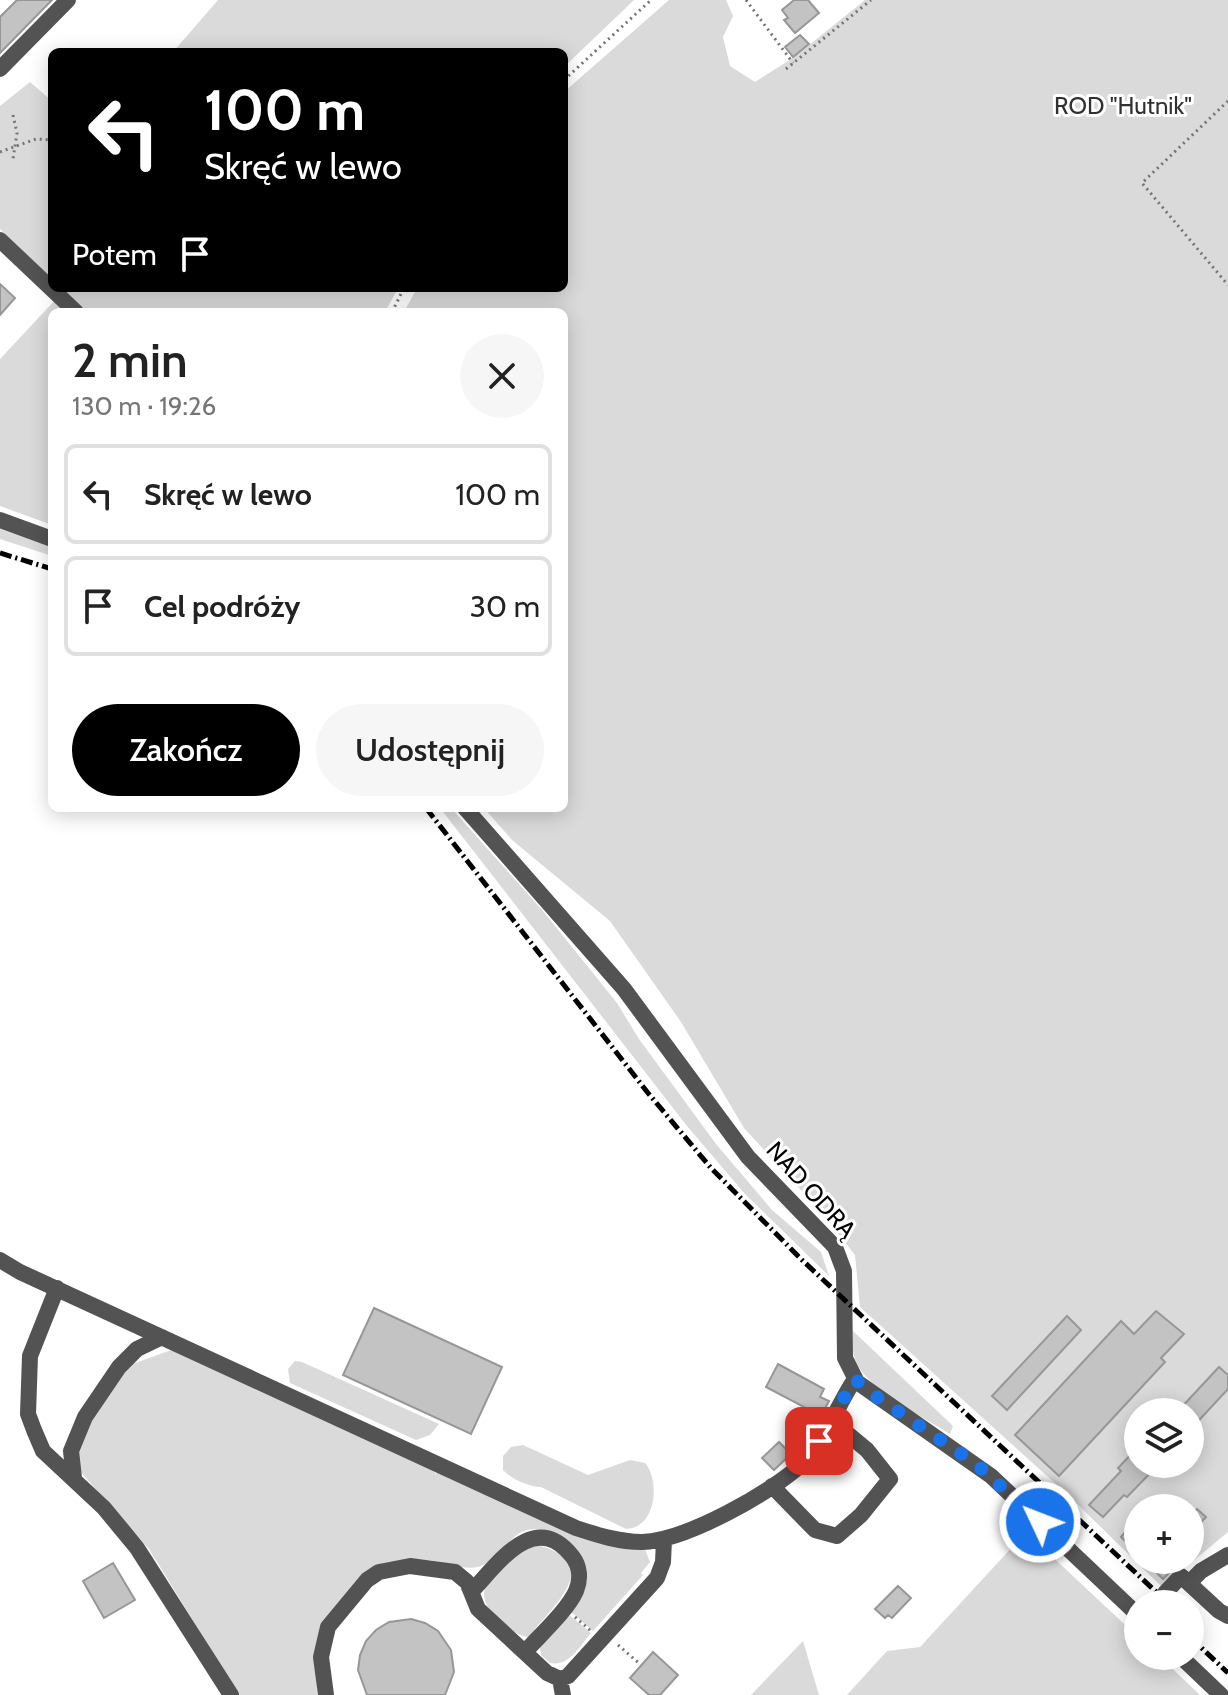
<!DOCTYPE html>
<html lang="pl">
<meta charset="utf-8">
<style>
body{margin:0;font-family:Cabin,sans-serif;background:#f6f6f6;color:#222;height:100vh;display:flex;flex-direction:column;font-size:30px;white-space:nowrap}
*{box-sizing:border-box;margin:0}
p{font-size:26px;color:#767676}
.icon{flex:none;width:44px;height:44px;fill:none;stroke:currentColor;stroke-width:2;stroke-linecap:round;stroke-linejoin:round}
.map{position:relative;flex:1;overflow:hidden}
.drawer{position:absolute;left:48px;top:308px;width:520px;height:504px;display:flex;flex-direction:column;background:#fff;border-radius:12px;box-shadow:0 4px 20px #0003}
.drawer>*{flex:none}
.hud{position:absolute;left:48px;top:48px;width:520px;height:244px;border-radius:12px;box-shadow:0 4px 20px #0003;background:#000;color:#fff;overflow:hidden}
.controls{position:absolute;left:1124px;top:1398px;display:grid;gap:16px}
.controls a{display:grid;place-items:center;width:80px;height:80px;border-radius:50%;background:#fff;box-shadow:0 4px 20px #0003;font-size:40px}
.pin{position:absolute;display:grid;place-items:center;width:68px;height:68px;color:#fff;margin:-34px;border-radius:16px;box-shadow:0 4px 12px #0006}
.me{position:absolute;width:88px;margin:-44px;rotate:313deg;stroke-linejoin:round;filter:drop-shadow(0 0 6px #0008)}
.turn{display:flex;align-items:center;gap:28px;height:168px;padding:0 24px;font-size:36px}
.turn .icon{width:104px;height:104px;stroke-width:2.5}
.turn b{display:block;font-size:56px;line-height:68px}
.then{display:flex;align-items:center;height:76px;padding:0 24px;background:#0003;gap:16px;font-size:30px}
.round{display:grid;place-items:center;flex:none;width:84px;height:84px;border-radius:42px;background:#f6f6f6}
.headline{display:flex;align-items:center;justify-content:space-between;height:136px;padding:0 24px}
h1{font-size:48px;font-weight:600;line-height:60px}
.button{display:flex;gap:16px;margin-top:auto;padding:16px 24px}
.button a{flex:1;height:92px;border-radius:48px;background:#000;color:#fff;font-size:32px;font-weight:600;line-height:92px;text-align:center}
.button a+a{background:#f6f6f6;color:#222}
ul{padding:0;list-style:none}
li{display:flex;align-items:center;gap:24px;height:100px;margin:0 16px 12px;padding:0 8px;border:4px solid #e0e0e0;border-radius:12px}
li div{flex:1}
li b{display:block;font-size:30px}
li em{font-style:normal}
.map>svg:first-child{display:block}
</style>
<div class="map">
<svg width="1228" height="1695" viewBox="0 0 1228 1695">
<rect width="100%" height="100%" fill="#fff"/>
<path fill="#dadada" fill-rule="evenodd" d="M 218,0 L 634,0 L 564,67 L 564,52 L 173,52 Z
M 669,0 L 726,0 L 733,16 L 723,37 L 730,66 L 755,82 L 793,58 L 865,0 L 1228,0 L 1228,1532 L 1162,1587 L 1067,1494 L 860,1307 L 855,1255 L 821,1212 L 744,1128 L 681,1022 L 610,921 L 512,840 L 484,808 L 564,808 L 564,312 L 404,312 L 417,288 L 564,288 L 564,92 ZM 1138,1412 L 1190,1412 L 1190,1464 L 1138,1464 ZM 1138,1508 L 1190,1508 L 1190,1560 L 1138,1560 Z
M 30,82 L 52,101 L 52,279 L 0,229 L 0,106 Z
M 61,288 L 398,288 L 385,312 L 87,312 Z
M 56,299 L 69,312 L 52,312 L 52,525 L 0,506 L 0,359 Z
M 0,529 L 52,547 L 52,556 L 0,539 Z
M 440,808 L 451,808 L 543,911 L 617,1003 L 639,1039 L 716,1144 L 772,1210 L 821,1252 L 829,1276 L 745,1194 L 687,1126 Z
M 853,1331 L 953,1426 L 950,1434 C 924,1417 861,1387 854,1356 C 852,1349 853,1339 853,1331 Z
M 174,1349 L 436,1470 L 435,1475 L 438,1471 L 582,1538 L 613,1546 L 645,1549 L 650,1562 L 641,1573 L 643,1575 L 593,1631 L 569,1610 L 581,1596 L 560,1536 C 509,1513 512,1555 481,1566 C 466,1572 443,1561 427,1560 C 412,1559 398,1561 383,1563 L 315,1656 L 317,1695 L 239,1695 L 149,1549 L 77,1468 L 82,1431 L 127,1366 Z
M 295,1361 L 302,1362 L 439,1424 L 430,1435 L 416,1440 L 290,1383 L 288,1369 Z
M 523,1445 L 588,1475 L 630,1460 L 645,1463 C 660,1480 657,1528 626,1529 L 541,1487 C 529,1487 511,1479 503,1470 L 503,1456 L 511,1447 Z
M 1026,1532 L 1138,1637 L 1138,1656 L 1159,1656 L 1200,1695 L 847,1695 L 887,1651 L 920,1647 Z
M 533,1544 C 602,1560 562,1598 534,1630 L 537,1633 L 527,1637 C 509,1633 478,1608 485,1588 L 519,1550 Z
M 567,1613 L 591,1633 C 580,1646 569,1667 550,1663 L 541,1655 L 540,1647 Z
M 803,1641 L 819,1695 L 751,1695 Z"/>
<path fill="#c3c3c3" stroke="#979797" stroke-width="2" d="M 17,0 L 52,0 L 0,53 L 0,17 Z
M 794,0 L 808,0 L 819,13 L 795,33 L 784,20 L 788,18 L 782,10 Z
M 800,35 L 809,44 L 793,57 L 785,47 Z
M 0,284 L 15,298 L 0,315 Z
M 374,1308 L 502,1367 L 471,1434 L 343,1375 Z
M 1156,1311 L 1184,1334 L 1161,1358 L 1165,1362 L 1059,1476 L 1015,1435 L 1121,1321 L 1134,1334 Z
M 1067,1316 L 1081,1330 L 1007,1410 L 992,1396 Z
M 778,1364 L 824,1389 L 820,1397 L 829,1401 L 821,1416 L 766,1387 Z
M 1219,1367 L 1228,1375 L 1228,1389 L 1190,1430 L 1190,1412 L 1177,1412 Z
M 779,1442 L 791,1454 L 774,1470 L 762,1458 Z
M 1138,1447 L 1138,1464 L 1159,1464 L 1127,1497 L 1124,1495 L 1103,1517 L 1089,1505 L 1121,1471 L 1118,1468 Z
M 1197,1509 L 1206,1517 L 1190,1534 L 1190,1516 Z
M 1131,1525 L 1138,1532 L 1138,1554 L 1121,1537 Z
M 1144,1560 L 1167,1560 L 1175,1567 L 1163,1579 Z
M 113,1563 L 135,1600 L 104,1618 L 83,1581 Z
M 898,1586 L 911,1598 L 892,1618 L 888,1615 L 885,1618 L 875,1609 Z
M 411,1619 L 425,1623 L 438,1631 L 451,1650 L 454,1672 L 445,1695 L 367,1695 L 358,1670 L 360,1655 L 366,1641 L 376,1630 L 389,1622 Z
M 653,1652 L 678,1675 L 660,1695 L 649,1695 L 630,1678 Z"/>
<g fill="none" stroke-linecap="round" stroke-linejoin="round">
<path stroke="#757575" stroke-width="3" stroke-dasharray="2 4" stroke-linecap="butt" d="M 746,0 L 793,63
M 786,69 L 871,0
M 564,80 L 651,0
M 1228,101 L 1142,183 L 1228,285
M 13,115 L 17,133 L 13,159
M 0,152 L 36,139 L 52,140
M 392,312 L 404,288
M 575,1617 L 591,1631
M 618,1645 L 640,1664"/>
<path stroke="#535353" stroke-width="16" d="M 0,69 L 68,0
M 0,240 L 76,312
M 0,520 L 52,539
M 465,808 L 624,989 L 748,1157 L 835,1247 L 844,1271 L 845,1358 L 857,1382 L 991,1476 L 1138,1615
M 0,1260 L 20,1272 L 576,1528 C 597,1535 619,1542 642,1542 C 685,1541 773,1492 804,1462 C 827,1438 837,1405 855,1379
M 57,1288 L 30,1356 L 28,1414 L 34,1430 L 43,1451 L 104,1508 L 137,1548 L 231,1695
M 74,1478 L 71,1451 L 85,1417 L 119,1367 L 137,1349 L 162,1337
M 772,1486 L 815,1530 L 837,1536 L 861,1515 L 890,1479 L 867,1450 L 832,1421
M 1189,1583 L 1201,1571 L 1228,1555
M 471,1592 C 498,1564 534,1509 572,1556 C 580,1566 581,1579 576,1591 C 567,1611 540,1635 525,1652
M 1165,1593 L 1181,1576 L 1219,1611 L 1228,1616
M 1180,1656 L 1221,1695
M 560,1679 L 563,1695
M 326,1695 L 321,1657 L 328,1627 L 367,1580 L 379,1572 L 410,1566 L 455,1572 L 467,1582 L 478,1609 L 547,1673 L 560,1679 L 568,1676 L 657,1578 L 663,1562 L 664,1540"/>
<path stroke="#000" stroke-width="5" stroke-dasharray="12 4 2 4" stroke-linecap="butt" d="M 0,553 L 52,569
M 426,808 L 648,1093 L 711,1168 L 802,1260 L 1169,1604
M 1190,1637 L 1228,1673"/>
</g>
<g fill="none" stroke-linecap="round" stroke-linejoin="round">
<path stroke="#1a73e8" stroke-width="14" stroke-dasharray="0 25.2" d="M 819,1441 L 855,1379 L 872,1394 L 975,1463 L 1040,1522"/>
</g>
<g text-anchor="middle" stroke-width="6" stroke-linejoin="round" paint-order="stroke">
<g font-size="24" fill="#313131" stroke="#fff">
<text x="1123" y="114">ROD "Hutnik"</text>
</g>
<g font-size="24" fill="#000" stroke="#fff">
<text transform="translate(811 1190) rotate(48)" y="8">NAD ODRĄ</text>
</g>
</g>
</svg>
<div class="controls">
<a><svg class="icon" aria-label="layers" viewBox="0 0 24 24"><path d="M12 4l9 5-9 5-9-5zM3 14l9 5 9-5"/></svg></a>
<a>+</a>
<a>−</a>
</div>
<div class="pin" style="left:819px;top:1441px;background:#d93025"><svg class="icon" aria-label="arrive" viewBox="0 0 24 24"><path d="M6 21V4h12l-3 4 3 4H6"/></svg></div>
<svg class="me" style="left:1040px;top:1522px" viewBox="-20 -20 40 40"><circle r="17" fill="#1a73e8" stroke="#fff" stroke-width="3"/><path d="M0-11L8 9 0 5-8 9z" fill="#fff"/></svg>
<div class="hud">
<div class="turn"><svg class="icon" aria-label="left" viewBox="0 0 24 24"><path d="M17 20v-9H6M10 6l-5 5 5 5"/></svg><div><b>100 m</b>Skręć w lewo</div></div>
<div class="then">Potem<svg class="icon" aria-label="arrive" viewBox="0 0 24 24"><path d="M6 21V4h12l-3 4 3 4H6"/></svg></div>
</div>
<section class="drawer">
<div class="headline"><div><h1>2 min</h1><p>130 m · 19:26</p></div><a class="round"><svg class="icon" aria-label="close" viewBox="0 0 24 24"><path d="M6 6l12 12M18 6L6 18"/></svg></a></div>
<ul>
<li><svg class="icon" aria-label="left" viewBox="0 0 24 24"><path d="M17 20v-9H6M10 6l-5 5 5 5"/></svg><div><b>Skręć w lewo</b></div><em>100 m</em></li>
<li><svg class="icon" aria-label="arrive" viewBox="0 0 24 24"><path d="M6 21V4h12l-3 4 3 4H6"/></svg><div><b>Cel podróży</b></div><em>30 m</em></li>
</ul>
<div class="button"><a>Zakończ</a><a>Udostępnij</a></div>
</section>
</div>
